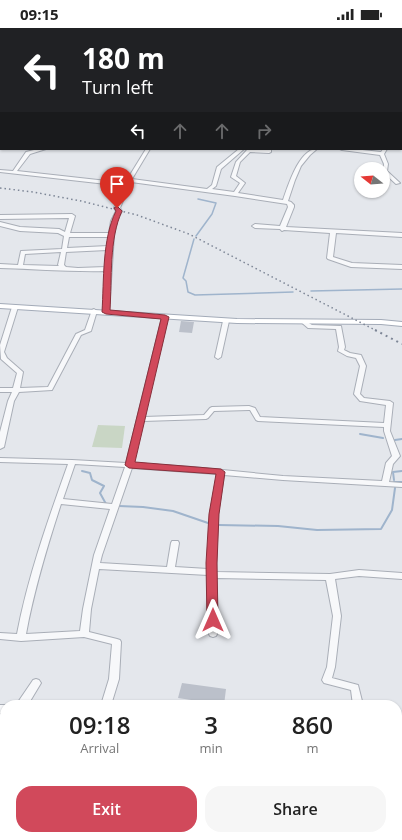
<!DOCTYPE html>
<style>
body{margin:0;font-family:"Open Sans",sans-serif;background:#f6f6f6;color:#222;height:100vh;display:flex;flex-direction:column;font-size:15px;white-space:nowrap}
*{box-sizing:border-box;margin:0}
p{font-size:13px;color:#767676}
.icon{flex:none;width:22px;height:22px;fill:none;stroke:currentColor;stroke-width:2;stroke-linecap:round;stroke-linejoin:round}
.map{position:relative;flex:1;overflow:hidden}
.side{position:absolute;left:0px;top:672px;width:402px;height:140px;display:flex;flex-direction:column;background:#fff;border-radius:16px 16px 0 0;box-shadow:0 1px 3px #0004}
.side>*{flex:none}
.top-card{position:absolute;left:0px;top:0px;width:402px;height:122px;box-shadow:0 1px 3px #0004;background:#202124;color:#fff;overflow:hidden}
.needle{width:26px;rotate:287deg}
.fabs{position:absolute;left:354px;top:134px;display:grid;gap:8px}
.fabs a{display:grid;place-items:center;width:36px;height:36px;border-radius:50%;background:#fff;box-shadow:0 1px 3px #0004;font-size:20px}
.pin{position:absolute;display:grid;place-items:center;width:34px;height:34px;color:#fff;margin:-41px -17px;border-radius:50% 50% 50% 0;rotate:-45deg;box-shadow:0 0 4px #0007}
.pin .icon{rotate:45deg}
.me{position:absolute;width:44px;margin:-22px;rotate:0deg;stroke-linejoin:round;filter:drop-shadow(0 0 3px #0008)}
.turn{display:flex;align-items:center;gap:14px;height:84px;padding:0 16px;font-size:18px}
.turn .icon{width:52px;height:52px;stroke-width:2.5}
.turn b{display:block;font-size:28px;line-height:34px}
.lanes{display:flex;align-items:center;height:38px;padding:0 16px;background:#0003;justify-content:center;gap:20px;direction:ltr}
.lanes .off{opacity:.35}
.eta{display:flex;justify-content:space-evenly;align-items:center;height:68px;text-align:center}
.eta b{font-size:24px;font-weight:600;line-height:28px}
.action{display:flex;gap:8px;margin-top:auto;padding:8px 16px}
.action a{flex:1;height:46px;border-radius:16px;background:#d1495b;color:#fff;font-size:16px;font-weight:600;line-height:46px;text-align:center}
.action a+a{background:#f6f6f6;color:#222}
.status{display:flex;justify-content:space-between;align-items:center;height:28px;padding:0 20px;background:#fff;direction:ltr}
.status svg{height:11px;fill:currentColor}
.map>svg:first-child{display:block}
</style>
<div class="status"><b>09:15</b><svg viewBox="0 0 49 12"><path d="M0 12V9h3v3zM5 12V6h3v6zM10 12V3h3v9zM15 12V0h3v12zM26 1h20v11H26zM47 4h2v5h-2z"/></svg></div>
<div class="map">
<svg width="402" height="812" viewBox="0 0 402 812">
<rect width="100%" height="100%" fill="#e4e7ec"/>
<path fill="#c9d6c5" d="M 98,397 L 125,398 L 122,420 L 92,419 Z"/>
<g fill="none" stroke-linecap="round" stroke-linejoin="round">
<path stroke="#9fb4cc" stroke-width="1.5" d="M 196,208 L 212,186 L 216,175 L 198,171
M 194,211 L 183,250 L 186,253 L 188,264 L 195,267 L 293,264
M 311,263 L 402,261"/>
<path stroke="#9fb4cc" stroke-width="2" d="M 360,406 L 383,410
M 395,412 L 402,411
M 82,443 L 90,445 L 92,452 L 104,458 L 100,465 L 106,476
M 394,452 L 393,444 L 402,443
M 394,454 L 402,454
M 119,478 L 143,479 L 173,483 L 208,495
M 219,497 L 278,498 L 317,502 L 381,501 L 392,482 L 395,460"/>
</g>
<path fill="#bbc0ca" d="M 181,293 L 194,294 L 192,305 L 179,304 Z
M 182,655 L 226,661 L 224,677 L 178,670 Z"/>
<g fill="none" stroke-linecap="round" stroke-linejoin="round">
<defs>
<path id="minor" d="M 15,0 L 19,0 L 14,1 Z
M 263,0 L 267,0 L 262,1 Z
M 0,12 L 1,12 L 1,15 L 0,15 Z
M 401,62 L 402,62 L 402,64 L 401,64 Z
M 0,63 L 1,63 L 1,66 L 0,66 Z
M 0,81 L 1,81 L 1,83 L 0,83 Z
M 401,119 L 402,119 L 402,121 L 399,121 L 401,121 Z
M 38,121 L 46,121 L 30,126 L 17,143 L 125,155 L 146,121 L 150,121 L 132,151 L 207,161 L 212,157 L 217,139 L 239,121 L 244,121 L 221,141 L 216,158 L 212,161 L 234,164 L 240,155 L 231,149 L 236,134 L 247,122 L 267,122 L 267,121 L 271,121 L 271,124 L 269,125 L 250,124 L 240,134 L 236,148 L 245,155 L 238,165 L 283,172 C 288,158 299,121 317,121 L 310,127 L 301,138 L 295,152 L 288,173 L 291,174 L 294,177 L 294,179 L 286,199 L 402,205 L 402,209 L 336,205 L 333,229 L 352,235 L 402,237 L 402,241 L 351,239 L 328,231 L 327,230 L 330,205 L 284,202 L 282,203 L 280,201 L 255,200 L 252,198 L 255,196 L 280,198 L 288,179 L 287,176 L 235,168 L 131,154 L 130,156 L 130,157 L 129,158 L 120,180 L 122,183 L 117,193 L 114,207 L 109,284 L 106,286 L 104,285 L 103,284 L 106,243 C 70,244 36,241 0,240 L 0,236 L 18,237 L 21,223 L 62,221 L 64,208 L 58,205 L 20,203 L 0,198 L 0,194 L 20,199 L 59,201 L 65,204 L 69,190 L 0,191 L 0,187 L 72,186 L 75,188 L 70,205 L 109,205 L 111,193 L 116,183 L 114,180 L 124,158 L 0,144 L 0,142 L 13,143 L 26,124 ZM 69,209 L 108,209 L 108,218 L 67,220 ZM 107,222 L 106,239 L 78,240 L 66,239 L 64,237 L 66,224 ZM 61,224 L 58,237 L 59,238 L 23,237 L 25,226 Z
M 340,121 L 353,121 L 381,124 L 383,121 L 387,121 L 384,126 L 388,136 L 387,143 L 400,155 L 396,156 L 383,144 L 384,136 L 380,127 L 342,122 Z
M 15,277 L 18,279 L 4,324 L 7,330 L 23,344 L 20,360 L 48,359 L 76,306 L 85,302 L 92,282 L 94,281 L 97,283 L 91,303 L 81,307 L 52,362 L 19,364 L 14,373 L 4,419 L 0,421 L 0,404 L 8,373 L 12,364 L 0,364 L 0,360 L 13,360 L 17,345 L 1,331 L 0,317 L 12,279 Z
M 165,287 L 168,289 L 144,389 L 204,387 L 210,380 L 212,379 L 249,378 L 255,380 L 260,389 L 384,395 L 386,377 L 360,373 L 354,366 L 360,338 L 356,330 L 347,328 L 338,323 L 339,319 L 336,301 L 308,300 L 301,294 L 304,292 L 312,297 L 341,298 L 345,319 L 344,322 L 350,325 L 361,327 L 366,338 L 360,366 L 364,370 L 390,373 L 393,375 L 390,403 L 400,428 L 393,436 L 389,454 L 402,455 L 402,459 L 283,452 L 224,447 L 218,486 L 216,544 L 330,546 L 359,542 L 402,545 L 402,551 L 359,548 L 335,551 L 341,588 L 335,639 L 332,650 L 358,657 L 363,677 L 353,677 L 351,662 L 324,655 L 322,652 L 327,639 L 333,588 L 326,552 L 216,550 L 217,606 L 216,608 L 213,609 L 210,608 L 209,606 L 208,547 L 99,541 L 91,581 L 89,604 L 117,611 L 120,612 L 121,614 L 119,651 L 111,677 L 101,677 L 109,651 L 112,616 L 84,609 L 21,613 L 0,611 L 0,605 L 17,606 C 28,548 48,492 68,436 L 0,434 L 0,430 L 72,432 L 126,435 L 162,289 ZM 249,382 L 250,382 L 256,392 L 258,393 L 384,399 L 384,403 L 392,428 L 386,435 L 382,453 L 283,448 L 192,439 L 133,435 L 143,393 L 206,391 L 208,390 L 214,383 ZM 75,436 L 125,439 L 112,476 L 63,471 ZM 132,440 L 217,446 L 210,486 L 208,541 L 175,539 L 179,515 L 178,513 L 172,513 L 171,515 L 167,539 L 100,535 L 102,527 ZM 61,476 L 110,481 L 94,527 L 83,581 L 80,603 L 26,606 C 34,562 47,519 61,476 Z
M 226,291 L 229,293 L 221,329 L 218,331 L 215,329 L 223,293 Z
M 36,651 L 39,652 L 41,655 L 29,675 L 27,677 L 16,677 L 31,655 L 33,652 Z
M 0,677 L 5,677 L 5,685 L 0,685 Z
M 397,715 L 402,716 L 402,724 L 397,723 Z
M 0,764 L 5,764 L 5,772 L 0,772 Z
M 16,807 L 26,807 L 25,812 L 15,812 Z
M 65,807 L 75,807 L 75,812 L 65,812 Z
M 288,807 L 298,807 L 297,812 L 287,812 Z"/>
<path id="major" d="M 96,0 L 101,0 L 101,1 L 96,1 Z
M 401,30 L 402,30 L 402,34 L 401,34 Z
M 0,276 L 237,291 L 381,292 L 402,294 L 402,298 L 381,296 L 237,295 L 0,280 Z"/>
<path id="highway" d="M 46,0 L 57,0 L 58,1 L 47,1 Z
M 61,0 L 77,0 L 78,1 L 62,1 Z
M 401,73 L 402,73 L 402,78 L 401,78 Z"/>
</defs>
<use href="#minor" stroke="#a9aeb7" stroke-width="2"/>
<use href="#major" stroke="#a3abb8" stroke-width="2"/>
<use href="#highway" stroke="#8b94a3" stroke-width="2"/>
<use href="#minor" fill="#f7f8fa" fill-rule="evenodd"/>
<use href="#major" fill="#fff" fill-rule="evenodd"/>
<use href="#highway" fill="#fff" fill-rule="evenodd"/>
<path stroke="#7d8696" stroke-width="1.5" stroke-dasharray="1.5 3" stroke-linecap="butt" d="M 0,160 L 33,164 L 81,173 L 137,187 L 189,206 L 377,303"/>
<path stroke="#7d8696" stroke-width="2" stroke-dasharray="2 4" stroke-linecap="butt" d="M 375,302 L 402,316"/>
</g>
<path fill="#d1495b" stroke="#882f3b" d="M 117,178 L 122,183 C 109,211 112,251 110,282 L 165,287 L 169,289 L 135,434 L 221,441 L 225,444 L 219,486 L 217,535 L 218,592 L 217,595 L 213,596 L 209,595 L 207,592 L 206,535 L 209,486 L 216,446 L 129,440 L 125,437 L 161,291 L 106,286 L 102,284 C 104,252 102,211 116,183 L 114,180 Z"/>
</svg>
<div class="fabs">
<a><svg class="needle" viewBox="-14 -14 28 28"><path d="M0-13l5 13h-10z" fill="#e53935"/><path d="M0 13l5-13h-10z" fill="#767676"/></svg></a>
</div>
<div class="pin" style="left:117px;top:180px;background:#d93025"><svg class="icon" aria-label="arrive" viewBox="0 0 24 24"><path d="M6 21V4h12l-3 4 3 4H6"/></svg></div>
<svg class="me" style="left:213px;top:592px" viewBox="-20 -20 40 40"><path d="M0-17L14 15 0 8-14 15z" fill="#d1495b" stroke="#fff" stroke-width="4"/></svg>
<div class="top-card">
<div class="turn"><svg class="icon" aria-label="left" viewBox="0 0 24 24"><path d="M17 20v-9H6M10 6l-5 5 5 5"/></svg><div><b>180 m</b>Turn left</div></div>
<div class="lanes"><svg class="icon" aria-label="left" viewBox="0 0 24 24"><path d="M17 20v-9H6M10 6l-5 5 5 5"/></svg><svg class="icon off" aria-label="ahead" viewBox="0 0 24 24"><path d="M12 20V5M6 11l6-6 6 6"/></svg><svg class="icon off" aria-label="ahead" viewBox="0 0 24 24"><path d="M12 20V5M6 11l6-6 6 6"/></svg><svg class="icon off" aria-label="right" viewBox="0 0 24 24"><path d="M7 20v-9h11M14 6l5 5-5 5"/></svg></div>
</div>
<section class="side">
<div class="eta">
<div><b>09:18</b><p>Arrival</p></div>
<div><b>3</b><p>min</p></div>
<div><b>860</b><p>m</p></div>
</div>
<div class="action"><a>Exit</a><a>Share</a></div>
</section>
</div>
